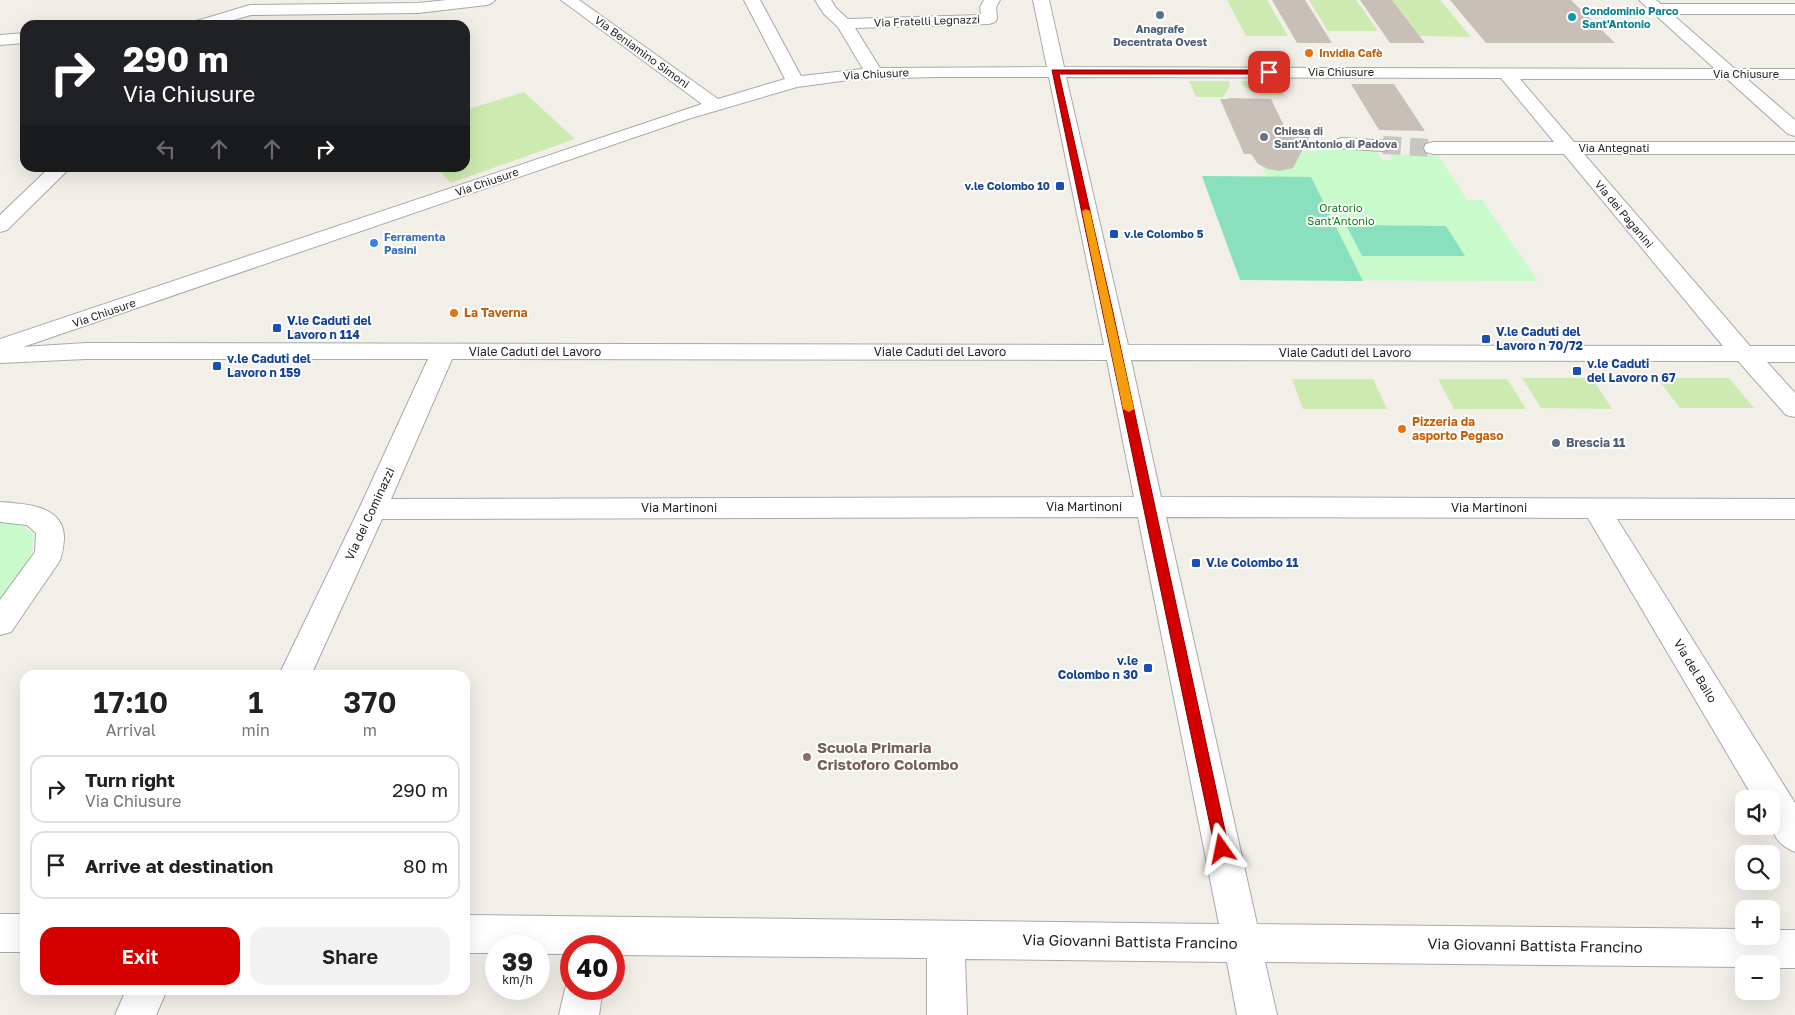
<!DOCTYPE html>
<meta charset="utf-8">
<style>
body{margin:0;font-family:"Golos Text",sans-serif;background:#f2f2f2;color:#202124;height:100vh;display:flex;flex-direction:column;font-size:19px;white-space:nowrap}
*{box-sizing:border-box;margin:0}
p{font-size:16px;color:#757577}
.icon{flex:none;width:28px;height:28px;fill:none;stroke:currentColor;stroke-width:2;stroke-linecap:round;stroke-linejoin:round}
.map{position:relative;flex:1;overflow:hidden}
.panel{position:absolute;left:20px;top:670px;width:450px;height:325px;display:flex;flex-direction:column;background:#fff;border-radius:15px;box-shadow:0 5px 20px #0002}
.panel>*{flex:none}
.guide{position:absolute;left:20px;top:20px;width:450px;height:152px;border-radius:15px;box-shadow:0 5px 20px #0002;background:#202124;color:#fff;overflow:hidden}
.buttons{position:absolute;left:1735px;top:790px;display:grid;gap:10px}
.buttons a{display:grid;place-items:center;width:45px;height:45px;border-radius:10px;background:#fff;box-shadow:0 5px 20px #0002;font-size:25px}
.speed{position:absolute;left:485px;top:935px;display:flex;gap:10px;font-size:25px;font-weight:700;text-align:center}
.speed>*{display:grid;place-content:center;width:65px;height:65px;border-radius:50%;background:#fff;box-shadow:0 5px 20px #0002;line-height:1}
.speed small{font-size:12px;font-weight:400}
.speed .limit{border:8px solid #d22;background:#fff;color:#111}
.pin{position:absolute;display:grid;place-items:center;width:42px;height:42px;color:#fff;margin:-21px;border-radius:10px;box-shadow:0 2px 8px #0006}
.me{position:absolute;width:55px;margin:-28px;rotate:348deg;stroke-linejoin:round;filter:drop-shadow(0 0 4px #0008)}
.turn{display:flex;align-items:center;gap:18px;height:105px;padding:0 20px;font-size:22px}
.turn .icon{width:65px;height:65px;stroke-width:2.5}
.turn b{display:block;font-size:35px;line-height:42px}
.lanes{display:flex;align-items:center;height:48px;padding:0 20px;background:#0003;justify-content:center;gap:25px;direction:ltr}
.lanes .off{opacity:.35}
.eta{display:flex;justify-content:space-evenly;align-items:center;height:85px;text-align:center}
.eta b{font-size:30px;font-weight:600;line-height:35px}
.action{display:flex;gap:10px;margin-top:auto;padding:10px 20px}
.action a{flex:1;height:58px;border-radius:15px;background:#d40000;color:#fff;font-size:20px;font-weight:600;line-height:58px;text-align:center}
.action a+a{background:#f2f2f2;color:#202124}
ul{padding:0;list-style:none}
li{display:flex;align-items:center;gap:15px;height:68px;margin:0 10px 8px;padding:0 10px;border:2px solid #e0e0e0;border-radius:15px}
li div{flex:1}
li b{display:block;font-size:19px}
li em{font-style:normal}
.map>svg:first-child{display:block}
</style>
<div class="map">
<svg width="1795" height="1015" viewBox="0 0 1795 1015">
<rect width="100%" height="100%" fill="#f2efe9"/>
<path fill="#cdebb0" d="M 1227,0 L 1267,0 L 1288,36 L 1246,36 Z
M 1309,0 L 1356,0 L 1378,31 L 1328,31 Z
M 1392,0 L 1440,0 L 1471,37 L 1420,36 Z
M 1189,81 L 1229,81 L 1230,86 L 1223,97 L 1196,97 Z
M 1240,81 L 1277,81 L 1284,95 C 1266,95 1252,98 1240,81 Z
M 524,92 L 575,139 L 451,183 L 437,168 L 465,168 L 465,110 Z
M 1522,378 L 1592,378 L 1612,409 L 1541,408 Z
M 1657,378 L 1729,378 L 1754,408 L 1680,408 Z
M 1292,379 L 1373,379 L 1387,409 L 1303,409 Z
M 1438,379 L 1507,379 L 1526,409 L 1454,409 Z"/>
<path fill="#c8facc" d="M 1312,143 L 1329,143 L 1333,149 L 1376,149 L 1382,160 L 1392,160 L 1390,155 L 1438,155 L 1467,200 L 1482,200 L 1538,281 L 1240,280 L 1202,176 L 1266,176 L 1262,166 C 1273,171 1284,173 1293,166 L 1289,151 L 1316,151 Z
M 3,521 L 22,525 L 33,534 C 34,565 17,581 0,606 L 0,522 Z"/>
<path fill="#88e0be" d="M 1202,176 L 1311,177 L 1363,281 L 1240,280 Z
M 1348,225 L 1446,226 L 1465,256 L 1362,256 L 1347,227 Z"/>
<path fill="#c7bfb8" d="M 1272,0 L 1305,0 L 1332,43 L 1297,43 Z
M 1360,0 L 1392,0 L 1425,43 L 1390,43 Z
M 1450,0 L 1571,0 L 1615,43 L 1486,43 Z
M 1351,84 L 1394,84 L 1425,131 L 1379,130 Z
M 1228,98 L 1271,99 L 1287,132 L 1312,132 L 1293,168 L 1280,171 L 1268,169 L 1258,164 L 1251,154 L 1244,154 L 1220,99 L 1229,99 Z"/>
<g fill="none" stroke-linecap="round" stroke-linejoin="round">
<path stroke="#c8c6c1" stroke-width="18" stroke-dasharray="18 9" stroke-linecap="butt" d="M 1383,145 L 1433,148"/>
<defs>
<path id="minor" d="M 447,0 L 495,0 L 492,3 L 487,5 L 418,13 L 251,15 L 216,25 L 191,25 L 193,22 L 250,5 L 418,3 Z
M 561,0 L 579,0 L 718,99 L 785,79 L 744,0 L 760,0 L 801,76 L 863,69 L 838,27 L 824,14 L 815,0 L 831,0 L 836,8 L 848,19 L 981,15 L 980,7 L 984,0 L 1000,0 L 996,7 L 997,19 L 995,22 L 989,24 L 855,28 L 880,68 L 1047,67 L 1033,0 L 1049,0 L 1064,67 L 1715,69 L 1639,0 L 1656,0 L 1661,4 L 1795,4 L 1795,14 L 1672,14 L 1735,69 L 1795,69 L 1795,79 L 1747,79 L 1795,120 L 1795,136 L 1788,134 L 1727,79 L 1520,79 L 1574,142 L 1795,142 L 1795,154 L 1584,154 L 1750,346 L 1795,346 L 1795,362 L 1767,362 L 1795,393 L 1795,417 L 1786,415 L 1738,361 L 1131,360 L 1161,497 L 1795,499 L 1795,519 L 1617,519 L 1795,803 L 1795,852 C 1768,841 1771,823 1771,799 L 1754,799 L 1588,518 L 1166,517 L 1257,924 L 1744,929 L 1744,936 L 1771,936 L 1771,930 L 1795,930 L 1795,968 L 1771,968 L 1771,964 L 1744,964 L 1744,967 L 1265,962 L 1277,1015 L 1237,1015 L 1227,962 L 965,959 L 967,1015 L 927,1015 L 927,958 L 614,955 L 614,946 L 571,946 L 571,954 L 539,954 L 539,946 L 496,946 L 496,953 L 465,953 L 465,915 L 1219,924 L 1138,517 L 382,519 L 311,675 L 279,675 L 359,509 L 428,359 L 86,359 L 0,363 L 0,339 L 702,104 ZM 937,77 L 1049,77 L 1104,345 L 86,343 L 23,347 L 688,119 L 797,87 L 856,79 ZM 1066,77 L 1501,78 L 1554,142 L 1433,142 L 1426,144 L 1424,148 L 1426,152 L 1433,154 L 1564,154 L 1723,346 L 1128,345 ZM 452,359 L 1107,360 L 1134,497 L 391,499 Z
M 25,33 L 25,43 L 0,45 L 0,35 Z
M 1342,138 L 1390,141 L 1392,145 L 1390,149 L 1383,151 L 1335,148 L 1333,144 L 1335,140 Z
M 49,168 L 70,168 L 7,230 L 0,232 L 0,215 Z
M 0,502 C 25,504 65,505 64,539 C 63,548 63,554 59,562 L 11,632 L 0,635 L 0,600 L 35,552 L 36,533 L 27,525 L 0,522 Z
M 0,914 L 25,914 L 25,952 L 0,952 Z
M 570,975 L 571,989 L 603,989 L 599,1015 L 559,1015 L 565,989 Z
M 126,990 L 167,990 L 156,1015 L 115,1015 Z"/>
</defs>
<use href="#minor" stroke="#a9a9a9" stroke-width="2"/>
<use href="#minor" fill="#fff" fill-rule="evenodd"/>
</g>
<path fill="#d40000" stroke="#8a0000" d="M 1052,70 L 1269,70 L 1273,72 L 1269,74 L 1059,74 L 1112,308 L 1229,849 L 1227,854 L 1222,856 L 1217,854 L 1215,849 Z"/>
<path fill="#f59e0b" d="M 1086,209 L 1090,211 L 1134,409 L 1129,412 L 1123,409 L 1082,211 Z"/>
<g fill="#5c6f8a" stroke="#fff" stroke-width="2">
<circle cx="1160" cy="15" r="5"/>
<circle cx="1556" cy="443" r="5"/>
</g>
<circle fill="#0f9aa8" stroke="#fff" stroke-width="2" cx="1572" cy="17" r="5"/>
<g fill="#e8710a" stroke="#fff" stroke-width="2">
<circle cx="1309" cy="53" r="5"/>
<circle cx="454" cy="313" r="5"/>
<circle cx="1402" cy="429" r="5"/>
</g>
<circle fill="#6b7280" stroke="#fff" stroke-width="2" cx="1264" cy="137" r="5"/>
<g fill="#1a4fb4" stroke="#fff" stroke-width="2">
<rect x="1055" y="181" width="10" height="10" rx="2.5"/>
<rect x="1109" y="229" width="10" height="10" rx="2.5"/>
<rect x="272" y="323" width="10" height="10" rx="2.5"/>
<rect x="1481" y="334" width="10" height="10" rx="2.5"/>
<rect x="212" y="361" width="10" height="10" rx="2.5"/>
<rect x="1572" y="366" width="10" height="10" rx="2.5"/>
<rect x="1191" y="558" width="10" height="10" rx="2.5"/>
<rect x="1143" y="663" width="10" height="10" rx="2.5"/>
</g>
<circle fill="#3f7fe0" stroke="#fff" stroke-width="2" cx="374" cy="243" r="5"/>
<circle fill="#8d6e63" stroke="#fff" stroke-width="2" cx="807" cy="757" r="5"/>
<g text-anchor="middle" stroke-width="4" stroke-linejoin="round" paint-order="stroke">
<g font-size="11" font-weight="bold" fill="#0d838f" stroke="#fff" text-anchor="start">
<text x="1582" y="15">Condominio Parco<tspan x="1582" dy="13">Sant'Antonio</tspan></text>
</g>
<g font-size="11" fill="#222" stroke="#fff">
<text transform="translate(927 21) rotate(-2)" y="4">Via Fratelli Legnazzi</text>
<text transform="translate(642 52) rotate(36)" y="4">Via Beniamino Simoni</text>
<text x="1341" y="76">Via Chiusure</text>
<text transform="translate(876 74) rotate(-3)" y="4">Via Chiusure</text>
<text x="1746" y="78">Via Chiusure</text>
<text x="1614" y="152">Via Antegnati</text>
<text transform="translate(487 182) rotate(-19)" y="4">Via Chiusure</text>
<text transform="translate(1624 214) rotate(50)" y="4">Via dei Paganini</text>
<text transform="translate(104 313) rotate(-19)" y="4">Via Chiusure</text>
</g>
<g font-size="11" font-weight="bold" fill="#4e5e75" stroke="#fff">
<text x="1160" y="33">Anagrafe<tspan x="1160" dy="13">Decentrata Ovest</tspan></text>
</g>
<g font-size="11" font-weight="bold" fill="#c56008" stroke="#fff" text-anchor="start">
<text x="1319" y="57">Invidia Cafè</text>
</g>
<g font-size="11" font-weight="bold" fill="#5b616d" stroke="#fff" text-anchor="start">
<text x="1274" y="135">Chiesa di<tspan x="1274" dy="13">Sant'Antonio di Padova</tspan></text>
</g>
<g font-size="11" font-weight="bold" fill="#164399" stroke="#fff" text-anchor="end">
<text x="1050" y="190">v.le Colombo 10</text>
<text x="1124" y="238" text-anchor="start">v.le Colombo 5</text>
</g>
<g font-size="11" fill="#0c8416" stroke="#fff">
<text x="1341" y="212">Oratorio<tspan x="1341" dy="13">Sant'Antonio</tspan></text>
</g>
<g font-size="11" font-weight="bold" fill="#366cbe" stroke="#fff" text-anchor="start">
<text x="384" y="241">Ferramenta<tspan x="384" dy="13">Pasini</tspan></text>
</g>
<g font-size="12" font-weight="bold" fill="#c56008" stroke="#fff" text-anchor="start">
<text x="464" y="317">La Taverna</text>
<text x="1412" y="426">Pizzeria da<tspan x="1412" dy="14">asporto Pegaso</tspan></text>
</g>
<g font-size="12" font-weight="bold" fill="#164399" stroke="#fff" text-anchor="start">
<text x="287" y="325">V.le Caduti del<tspan x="287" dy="14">Lavoro n 114</tspan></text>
<text x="1496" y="336">V.le Caduti del<tspan x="1496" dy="14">Lavoro n 70/72</tspan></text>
<text x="227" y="363">v.le Caduti del<tspan x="227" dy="14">Lavoro n 159</tspan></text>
<text x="1587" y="368">v.le Caduti<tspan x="1587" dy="14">del Lavoro n 67</tspan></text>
<text x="1206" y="567">V.le Colombo 11</text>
<text x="1138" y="665" text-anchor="end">v.le<tspan x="1138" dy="14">Colombo n 30</tspan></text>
</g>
<g font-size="12" fill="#222" stroke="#fff">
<text x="535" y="356">Viale Caduti del Lavoro</text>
<text x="940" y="356">Viale Caduti del Lavoro</text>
<text x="1345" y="357">Viale Caduti del Lavoro</text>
<text x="1084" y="511">Via Martinoni</text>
<text x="679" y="512">Via Martinoni</text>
<text x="1489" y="512">Via Martinoni</text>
<text transform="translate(370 514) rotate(-65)" y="4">Via dei Cominazzi</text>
<text transform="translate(1695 671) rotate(59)" y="4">Via del Bailo</text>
</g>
<g font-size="12" font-weight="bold" fill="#4e5e75" stroke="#fff" text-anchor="start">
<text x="1566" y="447">Brescia 11</text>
</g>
<g font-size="15" font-weight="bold" fill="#785e54" stroke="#fff" text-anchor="start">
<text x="817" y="753">Scuola Primaria<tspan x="817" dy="17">Cristoforo Colombo</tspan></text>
</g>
<g font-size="15" fill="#222" stroke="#fff">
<text transform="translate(1130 942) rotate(1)" y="5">Via Giovanni Battista Francino</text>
<text transform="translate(1535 946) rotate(1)" y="5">Via Giovanni Battista Francino</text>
</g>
</g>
</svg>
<div class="buttons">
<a><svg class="icon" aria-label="sound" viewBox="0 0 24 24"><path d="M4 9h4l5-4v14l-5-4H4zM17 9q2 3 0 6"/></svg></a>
<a><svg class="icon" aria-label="search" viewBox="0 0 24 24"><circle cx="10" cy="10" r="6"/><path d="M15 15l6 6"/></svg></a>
<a>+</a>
<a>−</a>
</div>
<div class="speed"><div>39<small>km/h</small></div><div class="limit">40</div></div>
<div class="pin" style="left:1269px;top:72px;background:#d93025"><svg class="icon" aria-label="arrive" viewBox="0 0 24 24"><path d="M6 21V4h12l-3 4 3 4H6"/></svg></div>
<svg class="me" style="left:1222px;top:849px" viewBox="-20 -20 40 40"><path d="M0-17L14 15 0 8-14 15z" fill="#d40000" stroke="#fff" stroke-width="4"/></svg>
<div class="guide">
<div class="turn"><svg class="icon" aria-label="right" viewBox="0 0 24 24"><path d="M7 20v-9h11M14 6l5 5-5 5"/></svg><div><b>290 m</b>Via Chiusure</div></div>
<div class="lanes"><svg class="icon off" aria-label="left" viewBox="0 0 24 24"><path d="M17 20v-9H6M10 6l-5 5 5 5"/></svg><svg class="icon off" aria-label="ahead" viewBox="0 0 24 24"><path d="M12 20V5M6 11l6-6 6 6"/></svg><svg class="icon off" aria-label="ahead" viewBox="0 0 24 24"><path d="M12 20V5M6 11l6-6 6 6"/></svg><svg class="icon" aria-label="right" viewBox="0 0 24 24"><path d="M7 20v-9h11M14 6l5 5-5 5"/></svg></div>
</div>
<section class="panel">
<div class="eta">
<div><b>17:10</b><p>Arrival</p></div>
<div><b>1</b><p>min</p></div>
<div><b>370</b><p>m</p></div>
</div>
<ul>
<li><svg class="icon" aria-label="right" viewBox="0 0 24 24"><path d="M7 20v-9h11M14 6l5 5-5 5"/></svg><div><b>Turn right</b><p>Via Chiusure</p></div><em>290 m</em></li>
<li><svg class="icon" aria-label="arrive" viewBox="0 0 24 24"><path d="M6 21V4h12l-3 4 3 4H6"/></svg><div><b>Arrive at destination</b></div><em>80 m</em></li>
</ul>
<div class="action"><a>Exit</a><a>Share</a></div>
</section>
</div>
